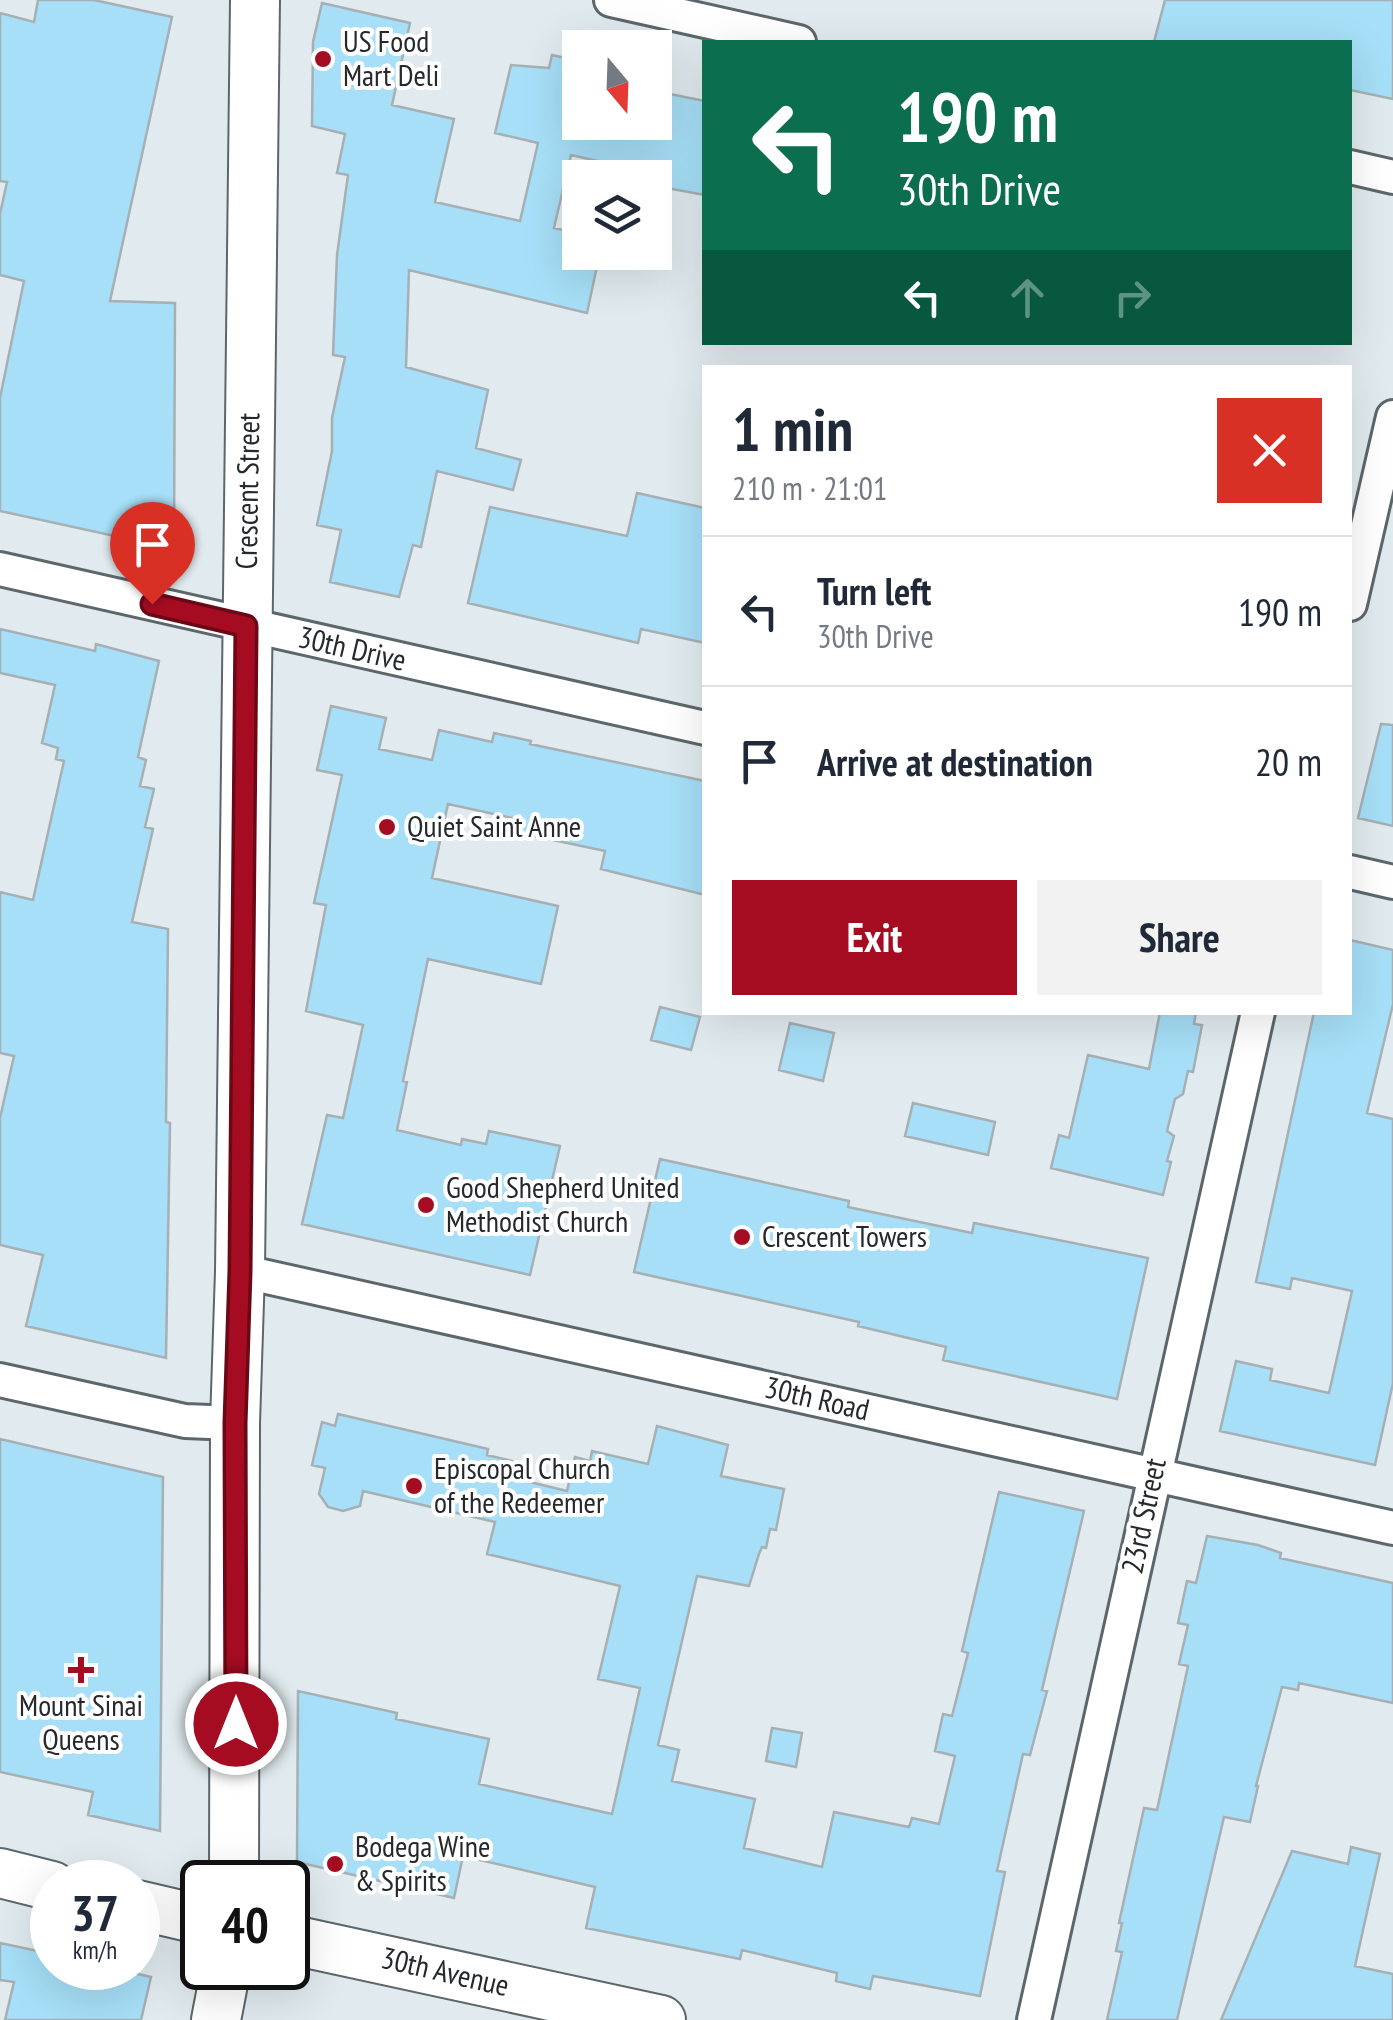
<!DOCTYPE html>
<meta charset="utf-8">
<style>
body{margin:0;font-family:"PT Sans Narrow",sans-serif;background:#f2f2f3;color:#1f2937;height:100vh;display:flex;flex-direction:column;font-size:38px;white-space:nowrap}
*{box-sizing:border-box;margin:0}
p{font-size:32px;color:#747a83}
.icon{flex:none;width:55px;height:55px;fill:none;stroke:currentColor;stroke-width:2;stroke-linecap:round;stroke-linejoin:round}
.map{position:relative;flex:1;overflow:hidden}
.details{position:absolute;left:702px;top:365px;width:650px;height:650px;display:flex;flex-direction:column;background:#fff;border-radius:0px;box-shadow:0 10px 40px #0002}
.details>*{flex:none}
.banner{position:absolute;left:702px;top:40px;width:650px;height:305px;border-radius:0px;box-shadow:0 10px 40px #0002;background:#0b6e4f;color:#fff;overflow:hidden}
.needle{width:65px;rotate:161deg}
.controls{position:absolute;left:562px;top:30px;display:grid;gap:20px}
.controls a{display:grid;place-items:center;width:110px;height:110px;border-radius:0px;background:#fff;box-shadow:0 10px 40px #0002;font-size:50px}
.speed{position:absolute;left:30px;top:1860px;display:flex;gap:20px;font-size:50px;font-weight:700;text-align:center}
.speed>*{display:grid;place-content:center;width:130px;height:130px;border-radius:50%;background:#fff;box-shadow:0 10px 40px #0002;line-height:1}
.speed small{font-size:25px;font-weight:400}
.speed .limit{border:5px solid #111;border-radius:15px;background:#fff;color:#111}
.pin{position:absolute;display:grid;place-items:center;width:85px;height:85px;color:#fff;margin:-102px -42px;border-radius:50% 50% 50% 0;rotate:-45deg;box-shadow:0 0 10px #0007}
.pin .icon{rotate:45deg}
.me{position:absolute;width:110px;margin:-55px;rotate:0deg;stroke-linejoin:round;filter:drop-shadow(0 0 8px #0008)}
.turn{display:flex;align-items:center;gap:35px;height:210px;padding:0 30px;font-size:45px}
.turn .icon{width:130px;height:130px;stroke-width:2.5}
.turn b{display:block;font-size:70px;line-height:85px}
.lanes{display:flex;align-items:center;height:95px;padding:0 30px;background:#0003;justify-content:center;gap:50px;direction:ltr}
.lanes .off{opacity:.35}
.round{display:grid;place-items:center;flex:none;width:105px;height:105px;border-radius:0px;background:#f2f2f3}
.overview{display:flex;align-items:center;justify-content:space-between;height:170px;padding:0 30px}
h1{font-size:60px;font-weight:700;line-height:75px}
.action{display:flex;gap:20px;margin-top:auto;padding:20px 30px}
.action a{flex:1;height:115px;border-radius:0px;background:#a50c22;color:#fff;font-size:40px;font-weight:700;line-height:115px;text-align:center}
.action a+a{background:#f2f2f3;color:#1f2937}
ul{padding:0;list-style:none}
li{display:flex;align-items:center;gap:30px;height:150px;padding:0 30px;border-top:2px solid #e0e1e3}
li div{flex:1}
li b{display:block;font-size:38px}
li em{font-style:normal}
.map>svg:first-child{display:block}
</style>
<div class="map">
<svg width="1393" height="2020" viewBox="0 0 1393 2020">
<rect width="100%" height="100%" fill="#e1ebef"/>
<path fill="#a6dff7" stroke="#a6b0b4" stroke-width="2.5" d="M 38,0 L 94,0 L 172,17 L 110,301 L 175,303 L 174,549 L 0,511 L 0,398 L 24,281 L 0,275 L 0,214 L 7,182 L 0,181 L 0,13 L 34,22 Z
M 1165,0 L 1393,0 L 1393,99 L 1350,90 L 1350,42 L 1154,42 Z
M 322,3 L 410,23 L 392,105 L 454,119 L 435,202 L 520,221 L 538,143 L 495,133 L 511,65 L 549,68 L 552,55 L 580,61 L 580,122 L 655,122 L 655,91 L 705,101 L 705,195 L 655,186 L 655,174 L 571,155 L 554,228 L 580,234 L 580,252 L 600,252 L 587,313 L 409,270 L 406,367 L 488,390 L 476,448 L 521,460 L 513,490 L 437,471 L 421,547 L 413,545 L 399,597 L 330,582 L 341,530 L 317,525 L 332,451 L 332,418 L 345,357 L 333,355 L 337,255 L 348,175 L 337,173 L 345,134 L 312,126 L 313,42 Z
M 637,493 L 705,508 L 705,643 L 641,629 L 638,643 L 468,603 L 490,507 L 627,536 Z
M 0,629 L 95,651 L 96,644 L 159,661 L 138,757 L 146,760 L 140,786 L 154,789 L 145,827 L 153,829 L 132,922 L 168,929 L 166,1122 L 170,1123 L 166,1358 L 26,1326 L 43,1255 L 0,1245 L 0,1118 L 14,1056 L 0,1053 L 0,892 L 33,900 L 64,761 L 56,759 L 58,748 L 42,743 L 55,685 L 0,673 Z
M 331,706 L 386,718 L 379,749 L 432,760 L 439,730 L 492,742 L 494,733 L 531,741 L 530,744 L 705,781 L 705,895 L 601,869 L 605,851 L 520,833 L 522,820 L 448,804 L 432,878 L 558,906 L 541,984 L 428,959 L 403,1081 L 407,1082 L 397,1130 L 461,1145 L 462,1139 L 486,1144 L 489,1131 L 560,1146 L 530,1275 L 302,1224 L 327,1115 L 343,1118 L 363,1025 L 306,1011 L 326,905 L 314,903 L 342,775 L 317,770 Z
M 1381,724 L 1393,725 L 1393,826 L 1358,818 Z
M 1350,940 L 1393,950 L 1393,1004 L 1367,1113 L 1393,1119 L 1393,1383 L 1375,1465 L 1220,1431 L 1236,1361 L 1272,1369 L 1270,1380 L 1329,1393 L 1352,1291 L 1292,1278 L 1290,1289 L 1256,1282 L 1314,1012 L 1350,1012 Z
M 660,1007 L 700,1017 L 691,1050 L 651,1040 Z
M 1160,1012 L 1196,1012 L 1194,1024 L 1202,1025 L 1193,1072 L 1188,1071 L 1183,1094 L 1175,1099 L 1167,1131 L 1174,1136 L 1167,1161 L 1171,1162 L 1163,1195 L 1051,1168 L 1059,1135 L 1069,1138 L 1088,1055 L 1149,1069 Z
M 790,1023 L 834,1033 L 823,1081 L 779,1070 Z
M 913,1103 L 995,1122 L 988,1155 L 905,1136 Z
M 660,1159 L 849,1201 L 848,1207 L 972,1233 L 974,1223 L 1148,1258 L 1117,1399 L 943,1360 L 946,1347 L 858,1326 L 859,1322 L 634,1272 Z
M 338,1414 L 488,1449 L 487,1455 L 512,1461 L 509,1477 L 567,1491 L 575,1457 L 590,1461 L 592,1451 L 648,1464 L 657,1426 L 728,1445 L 721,1476 L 784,1489 L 776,1530 L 770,1529 L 766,1548 L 762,1547 L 759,1554 L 749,1586 L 697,1576 L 658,1745 L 679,1750 L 672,1781 L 755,1799 L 744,1848 L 822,1867 L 834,1812 L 909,1827 L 912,1818 L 939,1824 L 955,1756 L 935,1751 L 943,1714 L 952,1716 L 968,1653 L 962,1651 L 999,1492 L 1084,1511 L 1042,1690 L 1047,1691 L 1030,1755 L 1023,1754 L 997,1871 L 1005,1872 L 980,1996 L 873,1976 L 870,1989 L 836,1981 L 837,1973 L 742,1950 L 740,1959 L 586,1928 L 595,1887 L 463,1856 L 454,1898 L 297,1862 L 298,1691 L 397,1713 L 396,1719 L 489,1739 L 479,1784 L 612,1814 L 640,1688 L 598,1679 L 620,1586 L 487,1554 L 495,1522 L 363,1491 L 360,1506 L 343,1511 L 328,1507 L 319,1494 L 325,1468 L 312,1465 L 322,1422 L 335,1426 Z
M 0,1439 L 163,1477 L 160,1831 L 88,1815 L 93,1792 L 0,1772 Z
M 1207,1536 L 1258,1545 L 1281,1553 L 1280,1558 L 1393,1583 L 1393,1703 L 1299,1683 L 1298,1690 L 1282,1687 L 1256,1786 L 1258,1786 L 1250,1822 L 1224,1817 L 1177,2020 L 1107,2020 L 1122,1952 L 1116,1951 L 1122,1923 L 1119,1923 L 1144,1808 L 1157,1810 L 1188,1666 L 1179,1664 L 1188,1625 L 1178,1623 L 1187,1581 L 1196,1583 Z
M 772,1728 L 802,1733 L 796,1767 L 766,1761 Z
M 1351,1847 L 1380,1854 L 1355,1966 L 1393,1974 L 1393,2020 L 1221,2020 L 1292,1851 L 1348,1864 Z
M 0,1943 L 52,1954 L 52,1968 L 112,1968 L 151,1977 L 141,2020 L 5,2020 L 14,1982 L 0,1980 Z"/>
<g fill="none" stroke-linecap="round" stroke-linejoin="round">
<defs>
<path id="street" d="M 611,0 L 799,42
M 1350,167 L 1393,177
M 0,569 L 705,728
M 1350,604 L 1393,417
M 1350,872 L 1393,882
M 240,1271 L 1393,1528
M 0,1380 L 185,1421 L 235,1423
M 1034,2020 L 1258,1012"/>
<path id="secondary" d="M 0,1873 L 52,1886
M 234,1882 L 235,1423 L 240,1271 L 255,0
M 138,1905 L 202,1920
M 288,1939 L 661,2020
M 216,2020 L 226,1968"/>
</defs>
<use href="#street" stroke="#5d666a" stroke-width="38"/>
<use href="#secondary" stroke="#5d666a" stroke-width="52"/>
<use href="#street" stroke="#fff" stroke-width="32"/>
<use href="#secondary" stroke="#fff" stroke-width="48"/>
</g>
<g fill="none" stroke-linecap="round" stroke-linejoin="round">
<defs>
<path id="route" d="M 152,604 L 246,626 L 240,1271 L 235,1423 L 236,1724"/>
</defs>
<use href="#route" stroke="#6b0816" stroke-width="25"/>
<use href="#route" stroke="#a50c22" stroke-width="18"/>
</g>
<g fill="#a50c22" stroke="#fff" stroke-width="4">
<circle cx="323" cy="59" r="10"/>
<circle cx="387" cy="827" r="10"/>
<circle cx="426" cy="1205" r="10"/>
<circle cx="742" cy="1237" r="10"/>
<circle cx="414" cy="1486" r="10"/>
<path d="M76 1655h10v10h10v10h-10v10h-10v-10h-10v-10h10z"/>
<circle cx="335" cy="1864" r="10"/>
</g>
<g text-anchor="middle" stroke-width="8" stroke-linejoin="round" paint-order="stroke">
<g font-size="30" fill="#25292b" stroke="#fff" text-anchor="start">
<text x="343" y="52">US Food<tspan x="343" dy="34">Mart Deli</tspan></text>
<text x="407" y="837">Quiet Saint Anne</text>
<text x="446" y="1198">Good Shepherd United<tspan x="446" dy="34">Methodist Church</tspan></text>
<text x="762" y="1247">Crescent Towers</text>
<text x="434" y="1479">Episcopal Church<tspan x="434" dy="34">of the Redeemer</tspan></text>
<text x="81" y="1716" text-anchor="middle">Mount Sinai<tspan x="81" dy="34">Queens</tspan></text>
<text x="355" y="1857">Bodega Wine<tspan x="355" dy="34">&amp; Spirits</tspan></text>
</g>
<g font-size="30" fill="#25292b" stroke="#fff">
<text transform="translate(248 491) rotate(-89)" y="10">Crescent Street</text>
<text transform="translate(352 649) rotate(13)" y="10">30th Drive</text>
<text transform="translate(817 1399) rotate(13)" y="10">30th Road</text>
<text transform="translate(1144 1516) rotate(-78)" y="10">23rd Street</text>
<text transform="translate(445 1972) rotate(13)" y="10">30th Avenue</text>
</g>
</g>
</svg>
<div class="controls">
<a><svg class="needle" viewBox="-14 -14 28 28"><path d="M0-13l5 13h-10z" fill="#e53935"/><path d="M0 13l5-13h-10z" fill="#747a83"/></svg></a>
<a><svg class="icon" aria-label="layers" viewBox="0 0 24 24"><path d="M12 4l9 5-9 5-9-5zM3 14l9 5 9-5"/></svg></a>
</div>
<div class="speed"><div>37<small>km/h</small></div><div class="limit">40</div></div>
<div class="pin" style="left:152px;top:604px;background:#d93025"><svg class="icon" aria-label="arrive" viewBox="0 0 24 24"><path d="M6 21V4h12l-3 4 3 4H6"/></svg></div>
<svg class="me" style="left:236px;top:1724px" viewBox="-20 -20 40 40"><circle r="17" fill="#a50c22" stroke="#fff" stroke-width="3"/><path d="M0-11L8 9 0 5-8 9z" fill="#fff"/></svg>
<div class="banner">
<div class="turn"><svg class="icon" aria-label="left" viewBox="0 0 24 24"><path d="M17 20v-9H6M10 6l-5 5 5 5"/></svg><div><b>190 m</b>30th Drive</div></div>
<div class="lanes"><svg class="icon" aria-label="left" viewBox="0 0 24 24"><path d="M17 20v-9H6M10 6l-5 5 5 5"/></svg><svg class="icon off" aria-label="ahead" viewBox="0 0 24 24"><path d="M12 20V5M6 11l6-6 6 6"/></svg><svg class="icon off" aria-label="right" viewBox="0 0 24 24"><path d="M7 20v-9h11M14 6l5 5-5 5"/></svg></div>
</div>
<section class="details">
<div class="overview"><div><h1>1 min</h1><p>210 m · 21:01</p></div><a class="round" style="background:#d93025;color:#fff"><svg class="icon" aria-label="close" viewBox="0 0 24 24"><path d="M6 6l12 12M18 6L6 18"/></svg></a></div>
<ul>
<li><svg class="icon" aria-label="left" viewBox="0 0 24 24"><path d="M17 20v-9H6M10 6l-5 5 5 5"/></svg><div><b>Turn left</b><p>30th Drive</p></div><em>190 m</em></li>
<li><svg class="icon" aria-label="arrive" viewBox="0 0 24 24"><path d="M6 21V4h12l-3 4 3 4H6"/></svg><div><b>Arrive at destination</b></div><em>20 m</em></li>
</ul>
<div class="action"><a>Exit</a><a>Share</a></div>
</section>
</div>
